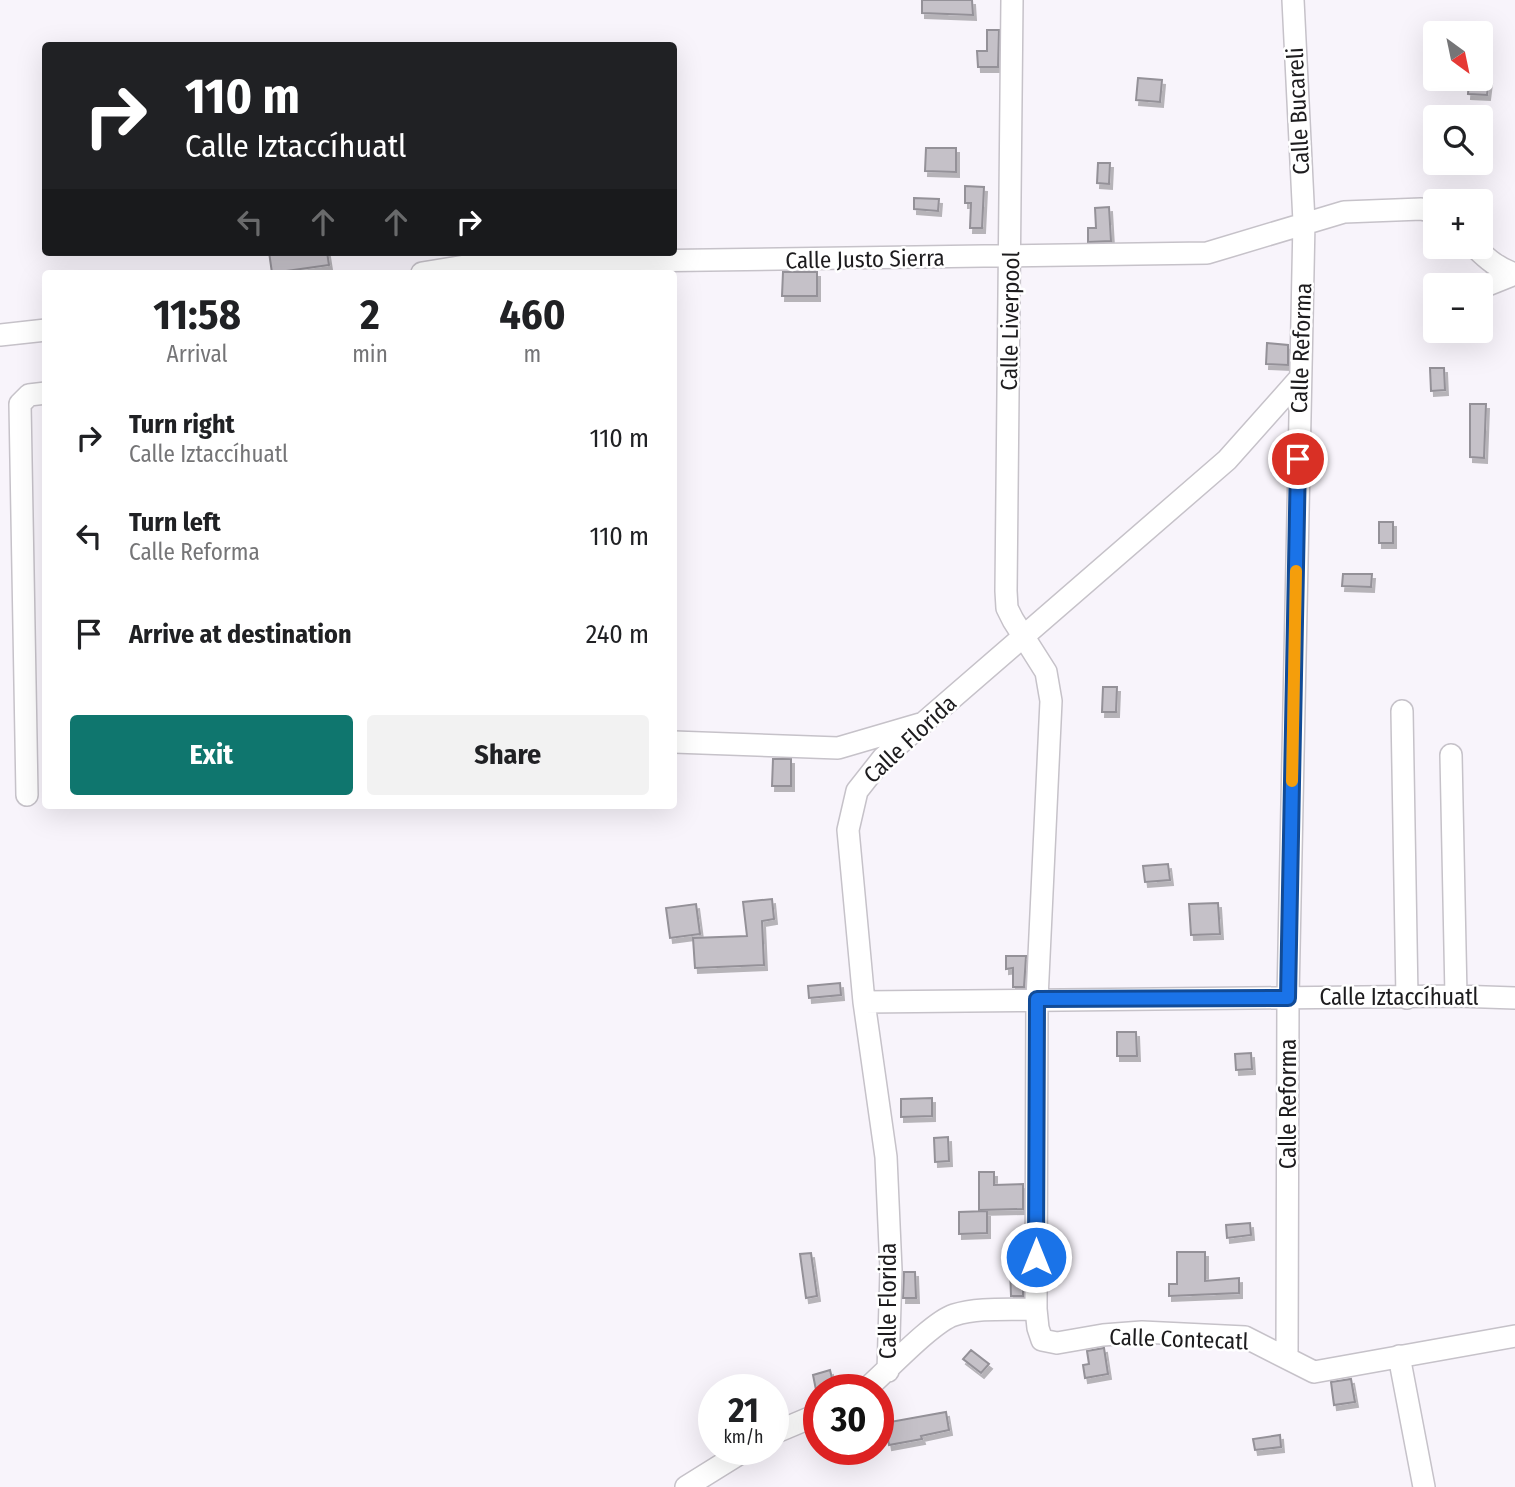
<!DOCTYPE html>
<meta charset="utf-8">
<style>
body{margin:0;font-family:"Fira Sans Condensed",sans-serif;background:#f2f2f2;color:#202124;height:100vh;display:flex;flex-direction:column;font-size:26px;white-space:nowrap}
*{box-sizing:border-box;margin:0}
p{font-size:23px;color:#757577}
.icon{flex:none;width:38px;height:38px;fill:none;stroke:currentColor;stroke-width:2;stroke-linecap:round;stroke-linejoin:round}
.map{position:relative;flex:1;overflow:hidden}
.panel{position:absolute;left:42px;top:270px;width:635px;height:539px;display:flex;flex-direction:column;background:#fff;border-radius:7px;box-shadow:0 7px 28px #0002}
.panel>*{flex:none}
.banner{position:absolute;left:42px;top:42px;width:635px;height:214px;border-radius:7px;box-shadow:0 7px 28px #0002;background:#202124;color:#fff;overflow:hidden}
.needle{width:46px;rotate:147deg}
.controls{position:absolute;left:1423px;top:21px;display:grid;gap:14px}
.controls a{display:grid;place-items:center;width:70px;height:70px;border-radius:7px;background:#fff;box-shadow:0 7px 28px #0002;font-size:35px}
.speed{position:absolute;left:698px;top:1374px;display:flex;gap:14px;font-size:35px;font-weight:700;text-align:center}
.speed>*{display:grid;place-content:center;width:91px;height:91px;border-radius:50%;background:#fff;box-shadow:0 7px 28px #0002;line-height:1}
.speed small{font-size:18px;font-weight:400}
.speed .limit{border:10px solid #d22;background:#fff;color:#111}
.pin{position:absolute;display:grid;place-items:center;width:60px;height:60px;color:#fff;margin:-30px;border:4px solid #fff;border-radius:50%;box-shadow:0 2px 7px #0007}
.me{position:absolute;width:77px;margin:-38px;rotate:0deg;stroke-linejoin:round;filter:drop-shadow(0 0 5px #0008)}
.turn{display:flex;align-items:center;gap:24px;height:147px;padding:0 28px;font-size:32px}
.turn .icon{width:91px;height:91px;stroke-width:2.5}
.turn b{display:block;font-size:49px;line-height:60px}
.lanes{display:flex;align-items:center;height:66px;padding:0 28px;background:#0003;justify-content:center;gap:35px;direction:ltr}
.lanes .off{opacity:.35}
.eta{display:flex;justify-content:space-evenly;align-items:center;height:119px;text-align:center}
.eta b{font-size:42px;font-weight:700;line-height:49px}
.button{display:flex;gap:14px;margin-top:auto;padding:14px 28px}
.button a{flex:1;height:80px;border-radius:7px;background:#0f766e;color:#fff;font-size:28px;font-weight:700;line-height:80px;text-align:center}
.button a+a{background:#f2f2f2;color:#202124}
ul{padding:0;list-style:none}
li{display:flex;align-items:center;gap:21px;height:98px;padding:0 28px}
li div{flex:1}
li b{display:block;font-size:26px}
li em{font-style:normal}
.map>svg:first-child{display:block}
</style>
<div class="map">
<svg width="1515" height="1487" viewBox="0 0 1515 1487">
<defs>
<filter id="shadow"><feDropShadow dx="3" dy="5" stdDeviation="0" flood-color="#0004"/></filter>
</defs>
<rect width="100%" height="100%" fill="#f8f4fb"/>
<path fill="#c5c1c8" stroke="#949198" stroke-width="2" filter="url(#shadow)" d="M 922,0 L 972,0 L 973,15 L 922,13 Z
M 987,30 L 999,30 L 998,67 L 978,67 L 977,51 L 987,51 Z
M 1138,78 L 1162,80 L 1160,102 L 1136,100 Z
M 1469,79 L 1489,79 L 1487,95 L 1468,94 Z
M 926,148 L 956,148 L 956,172 L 925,171 Z
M 1098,163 L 1110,163 L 1109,184 L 1097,183 Z
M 965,186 L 984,187 L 982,228 L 970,228 L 971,203 L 965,203 Z
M 914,198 L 939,199 L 938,211 L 914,209 Z
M 1109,207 L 1111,241 L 1088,242 L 1088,228 L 1096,228 L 1095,208 Z
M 269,252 L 327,252 L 329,265 L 272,273 Z
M 783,272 L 817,272 L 817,296 L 782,296 Z
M 1267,343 L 1288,345 L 1288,365 L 1266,364 Z
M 1430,368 L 1444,368 L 1445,390 L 1431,391 Z
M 1470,404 L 1486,404 L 1484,458 L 1470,457 Z
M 1379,522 L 1393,522 L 1393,543 L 1379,543 Z
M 1343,574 L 1372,574 L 1371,587 L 1342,586 Z
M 1103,687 L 1117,687 L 1116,712 L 1102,712 Z
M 773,759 L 791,759 L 791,786 L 772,786 Z
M 1168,864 L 1170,880 L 1145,882 L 1143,866 Z
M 772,899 L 774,919 L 762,921 L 764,965 L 695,968 L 693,938 L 747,936 L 743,902 Z
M 1218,903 L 1220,934 L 1191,935 L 1189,904 Z
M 696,904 L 700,934 L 670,938 L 666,908 Z
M 1006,956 L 1026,956 L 1024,987 L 1013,987 L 1013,968 L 1006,969 Z
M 840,983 L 841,995 L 809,998 L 808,986 Z
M 1117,1032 L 1136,1032 L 1137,1056 L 1117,1056 Z
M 1251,1053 L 1252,1069 L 1236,1070 L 1235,1054 Z
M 932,1098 L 932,1116 L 901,1117 L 901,1099 Z
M 948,1137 L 949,1161 L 935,1162 L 934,1138 Z
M 979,1172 L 994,1172 L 994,1185 L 1023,1184 L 1023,1209 L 979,1210 Z
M 987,1211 L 987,1233 L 959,1234 L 959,1212 Z
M 1250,1223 L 1251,1235 L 1227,1238 L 1226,1225 Z
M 1177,1252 L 1205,1252 L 1205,1281 L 1239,1278 L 1239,1293 L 1169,1296 L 1169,1284 L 1177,1284 Z
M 811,1253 L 817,1296 L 806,1298 L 800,1254 Z
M 1023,1266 L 1023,1296 L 1011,1296 L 1010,1267 Z
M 904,1272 L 915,1272 L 916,1298 L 903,1298 Z
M 1104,1348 L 1108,1374 L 1085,1378 L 1083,1365 L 1089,1364 L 1087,1351 Z
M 971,1350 L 989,1364 L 981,1373 L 963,1359 Z
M 830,1370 L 835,1390 L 816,1390 L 813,1375 Z
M 1351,1379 L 1355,1402 L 1334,1405 L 1331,1382 Z
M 946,1412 L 949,1430 L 921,1436 L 922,1439 L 889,1445 L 887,1433 L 891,1432 L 890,1422 Z
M 1280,1435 L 1281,1447 L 1255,1450 L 1253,1439 Z"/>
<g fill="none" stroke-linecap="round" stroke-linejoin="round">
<defs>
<path id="minor" d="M 1012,0 L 1006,591 L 1007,608 L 1013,620 L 1046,672 L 1051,701 L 1037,999 L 1036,1309 L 1038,1328 L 1042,1340 L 1057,1343 L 1103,1335 L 1142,1332 L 1245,1337 L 1314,1372 L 1515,1336
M 1475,247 C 1488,260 1498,268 1515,274
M 422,273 L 484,263 L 1207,253 L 1344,212 L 1421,209 L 1435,212
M 1480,288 L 1515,274
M 0,335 L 46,330
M 1402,711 L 1407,998
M 674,742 L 838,748 L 920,724
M 1451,755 L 1456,996
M 27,795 L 20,404 L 29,395 L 46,393
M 864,1002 L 1456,996 L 1515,998
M 1399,1356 L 1424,1487
M 1287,1357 L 1288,998 L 1304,222 L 1293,0
M 888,1371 L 891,1270 L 886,1157 L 864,1002 L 848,830 L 857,791 L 883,758 L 1227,460 L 1300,378
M 865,1390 C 886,1372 932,1322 954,1315 C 979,1307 1010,1310 1036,1309
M 774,1433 L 819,1414
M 686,1487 L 747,1449"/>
</defs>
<use href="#minor" stroke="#c6c2c9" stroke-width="24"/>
<use href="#minor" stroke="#fff" stroke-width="21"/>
</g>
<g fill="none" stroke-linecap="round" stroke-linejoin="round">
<defs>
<path id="route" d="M 1036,1257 L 1037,999 L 1288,998 L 1298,459"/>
</defs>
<use href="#route" stroke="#114b97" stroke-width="18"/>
<use href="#route" stroke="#1a73e8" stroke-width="12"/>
<path stroke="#f59e0b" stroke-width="12" d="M 1292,781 L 1296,571"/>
</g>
<g text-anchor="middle" stroke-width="5" stroke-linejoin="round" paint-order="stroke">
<g font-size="23" fill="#1d1c1e" stroke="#fff">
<text transform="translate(1298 111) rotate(-93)" y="8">Calle Bucareli</text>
<text transform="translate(865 259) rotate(-1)" y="8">Calle Justo Sierra</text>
<text transform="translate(1010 321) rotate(-89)" y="8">Calle Liverpool</text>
<text transform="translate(1301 348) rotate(-88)" y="8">Calle Reforma</text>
<text transform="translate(910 739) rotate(-43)" y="8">Calle Florida</text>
<text x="1399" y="1005">Calle Iztaccíhuatl</text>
<text transform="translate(1288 1104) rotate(-90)" y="8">Calle Reforma</text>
<text transform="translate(888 1301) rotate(-90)" y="8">Calle Florida</text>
<text transform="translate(1179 1339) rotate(2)" y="8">Calle Contecatl</text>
</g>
</g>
</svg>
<div class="controls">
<a><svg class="needle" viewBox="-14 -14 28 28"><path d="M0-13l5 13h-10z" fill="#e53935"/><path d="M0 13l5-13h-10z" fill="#757577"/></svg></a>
<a><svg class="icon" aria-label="search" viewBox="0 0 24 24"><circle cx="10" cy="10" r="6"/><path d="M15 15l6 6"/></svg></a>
<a>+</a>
<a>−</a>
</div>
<div class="speed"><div>21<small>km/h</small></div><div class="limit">30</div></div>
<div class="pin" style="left:1298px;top:459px;background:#d93025"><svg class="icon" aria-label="arrive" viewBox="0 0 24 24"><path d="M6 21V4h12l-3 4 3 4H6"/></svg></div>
<svg class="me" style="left:1036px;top:1257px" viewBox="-20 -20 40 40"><circle r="17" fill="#1a73e8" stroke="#fff" stroke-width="3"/><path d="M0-11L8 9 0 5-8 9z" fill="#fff"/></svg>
<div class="banner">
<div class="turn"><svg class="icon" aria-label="right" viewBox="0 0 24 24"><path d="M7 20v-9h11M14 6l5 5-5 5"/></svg><div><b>110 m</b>Calle Iztaccíhuatl</div></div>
<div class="lanes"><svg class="icon off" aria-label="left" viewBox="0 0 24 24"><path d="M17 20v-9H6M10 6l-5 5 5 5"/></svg><svg class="icon off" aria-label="ahead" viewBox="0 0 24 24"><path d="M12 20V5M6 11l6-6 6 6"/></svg><svg class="icon off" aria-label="ahead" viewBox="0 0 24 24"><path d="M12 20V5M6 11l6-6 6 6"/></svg><svg class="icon" aria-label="right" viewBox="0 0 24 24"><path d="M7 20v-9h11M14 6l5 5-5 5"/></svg></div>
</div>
<section class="panel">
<div class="eta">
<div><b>11:58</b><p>Arrival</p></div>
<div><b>2</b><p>min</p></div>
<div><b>460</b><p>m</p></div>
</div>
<ul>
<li><svg class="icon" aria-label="right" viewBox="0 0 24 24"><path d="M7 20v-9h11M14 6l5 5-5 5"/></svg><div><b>Turn right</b><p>Calle Iztaccíhuatl</p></div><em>110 m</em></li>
<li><svg class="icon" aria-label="left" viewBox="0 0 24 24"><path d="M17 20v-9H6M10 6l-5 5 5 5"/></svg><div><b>Turn left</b><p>Calle Reforma</p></div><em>110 m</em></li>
<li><svg class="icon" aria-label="arrive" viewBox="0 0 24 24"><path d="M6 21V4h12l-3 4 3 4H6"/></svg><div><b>Arrive at destination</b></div><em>240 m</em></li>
</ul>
<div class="button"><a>Exit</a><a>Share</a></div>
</section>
</div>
